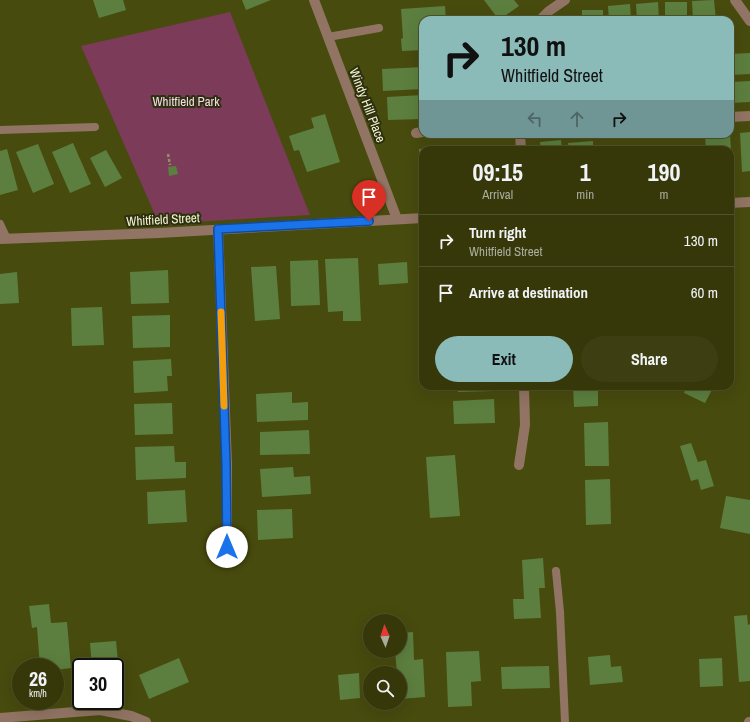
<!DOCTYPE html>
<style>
body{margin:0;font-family:"Archivo Narrow",sans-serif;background:#3d3f13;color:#f1f3f6;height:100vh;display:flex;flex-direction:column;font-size:15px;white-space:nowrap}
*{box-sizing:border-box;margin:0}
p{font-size:13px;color:#aaac9c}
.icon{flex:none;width:22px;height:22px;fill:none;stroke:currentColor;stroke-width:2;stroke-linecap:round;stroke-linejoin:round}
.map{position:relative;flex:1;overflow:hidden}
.drawer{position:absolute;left:419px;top:146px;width:315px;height:244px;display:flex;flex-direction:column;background:#36380a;border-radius:12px;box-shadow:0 4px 16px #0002,0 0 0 1px #50522b}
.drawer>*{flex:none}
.banner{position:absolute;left:419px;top:16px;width:315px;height:122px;border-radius:12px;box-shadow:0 4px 16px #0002,0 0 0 1px #50522b;background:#8bbbb9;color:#111;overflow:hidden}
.needle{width:26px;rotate:357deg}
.buttons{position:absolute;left:363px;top:614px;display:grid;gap:8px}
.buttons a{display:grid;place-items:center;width:44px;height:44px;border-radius:50%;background:#36380a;box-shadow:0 4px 16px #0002,0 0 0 1px #50522b;font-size:20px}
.speed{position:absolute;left:12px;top:658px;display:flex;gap:8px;font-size:20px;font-weight:700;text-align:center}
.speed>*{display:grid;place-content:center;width:52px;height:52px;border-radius:50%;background:#36380a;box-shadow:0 4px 16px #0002,0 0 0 1px #50522b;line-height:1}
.speed small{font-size:10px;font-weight:400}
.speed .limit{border:2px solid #111;border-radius:6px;background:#fff;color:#111}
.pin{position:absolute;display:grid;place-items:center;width:34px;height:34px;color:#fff;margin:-41px -17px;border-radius:50% 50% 50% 0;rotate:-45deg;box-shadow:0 0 4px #0007}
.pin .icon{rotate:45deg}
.me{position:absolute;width:44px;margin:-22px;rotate:0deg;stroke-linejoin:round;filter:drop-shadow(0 0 3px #0008)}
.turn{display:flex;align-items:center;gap:14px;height:84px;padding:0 16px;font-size:18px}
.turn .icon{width:52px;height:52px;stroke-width:2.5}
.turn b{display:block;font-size:28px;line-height:34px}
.lanes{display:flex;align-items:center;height:38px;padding:0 16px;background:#0003;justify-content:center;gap:20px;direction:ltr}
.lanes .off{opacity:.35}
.eta{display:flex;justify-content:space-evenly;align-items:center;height:68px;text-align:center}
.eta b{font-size:24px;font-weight:700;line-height:28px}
.cta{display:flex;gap:8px;margin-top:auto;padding:8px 16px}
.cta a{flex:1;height:46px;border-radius:24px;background:#8bbbb9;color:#111;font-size:16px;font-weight:700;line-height:46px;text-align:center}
.cta a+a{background:#3d3f13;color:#f1f3f6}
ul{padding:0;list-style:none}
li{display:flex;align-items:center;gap:12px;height:52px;padding:0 16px;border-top:1px solid #50522b}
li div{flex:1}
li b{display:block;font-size:15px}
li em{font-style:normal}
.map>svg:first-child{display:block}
</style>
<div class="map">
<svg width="750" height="722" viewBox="0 0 750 722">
<rect width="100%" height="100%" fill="#484b0e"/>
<path fill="#7b3b59" d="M 230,12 L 310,215 L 159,224 L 81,46 Z"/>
<path fill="#5c7f3f" d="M 93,0 L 123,0 L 126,10 L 99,18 Z
M 242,0 L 271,0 L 246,10 Z
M 484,0 L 514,0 L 519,6 L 499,20 Z
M 714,0 L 716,20 L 693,20 L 692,1 Z
M 658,2 L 659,20 L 637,20 L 636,4 Z
M 665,2 L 687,2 L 687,20 L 665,20 Z
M 630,4 L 631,20 L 609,20 L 608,6 Z
M 445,6 L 446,20 L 423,20 L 423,50 L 402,51 L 401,39 L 403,38 L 401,9 Z
M 582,10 L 603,10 L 603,20 L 582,20 Z
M 750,53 L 750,74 L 730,75 L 730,54 Z
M 423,67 L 423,89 L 383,91 L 382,69 Z
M 750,81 L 750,102 L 730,103 L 730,82 Z
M 423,95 L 423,119 L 388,120 L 387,97 Z
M 325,114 L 340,162 L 307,172 L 299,150 L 294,151 L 289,136 L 314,128 L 311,118 Z
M 750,132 L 750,171 L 742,172 L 740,133 Z
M 730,134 L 731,150 L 706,150 L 705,136 Z
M 561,140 L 562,150 L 541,150 L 540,142 Z
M 593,141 L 593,150 L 569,150 L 568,143 Z
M 73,143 L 91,184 L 70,193 L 52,152 Z
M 38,144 L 54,184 L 33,193 L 16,152 Z
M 499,145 L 499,150 L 477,150 L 476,146 Z
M 471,146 L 471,150 L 448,150 L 448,147 Z
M 441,148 L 441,150 L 423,150 L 423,190 L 420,190 L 419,149 Z
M 7,149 L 18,190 L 0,195 L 0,151 Z
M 106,150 L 122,178 L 105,187 L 90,158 Z
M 730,157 L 731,157 L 732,173 L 730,173 Z
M 176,166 L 178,174 L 169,176 L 168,167 Z
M 358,258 L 361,321 L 343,321 L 343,311 L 328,312 L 325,259 Z
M 318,260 L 320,305 L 291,306 L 290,261 Z
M 407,262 L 408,283 L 379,285 L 378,264 Z
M 276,266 L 280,319 L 255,321 L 251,267 Z
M 168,270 L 169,303 L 131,304 L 130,272 Z
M 17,272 L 19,303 L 0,304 L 0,274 Z
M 102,307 L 104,345 L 72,346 L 71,308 Z
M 170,315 L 170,347 L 133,348 L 132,316 Z
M 171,359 L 172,376 L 167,376 L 168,391 L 134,393 L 133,361 Z
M 458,386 L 494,386 L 494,391 L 458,392 Z
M 573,386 L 598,386 L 598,406 L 574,407 Z
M 687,386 L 714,386 L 705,403 L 684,393 Z
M 292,392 L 292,403 L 308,402 L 308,420 L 257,422 L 256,394 Z
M 494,399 L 495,423 L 454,424 L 453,401 Z
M 172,403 L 173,434 L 135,435 L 134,404 Z
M 608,422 L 609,466 L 585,466 L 584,423 Z
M 309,430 L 310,454 L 260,455 L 260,432 Z
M 691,443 L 698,462 L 706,460 L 714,486 L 701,490 L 698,479 L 691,481 L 680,446 Z
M 174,446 L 175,462 L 186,462 L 186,478 L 136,480 L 135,447 Z
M 455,455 L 460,516 L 430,518 L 426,457 Z
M 293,467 L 294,477 L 310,476 L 311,494 L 262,497 L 260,469 Z
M 610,479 L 611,524 L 586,525 L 585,480 Z
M 185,490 L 187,522 L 148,524 L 147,492 Z
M 726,496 L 750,500 L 750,534 L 720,528 Z
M 292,509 L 293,538 L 258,540 L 257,510 Z
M 543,558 L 545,588 L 539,588 L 541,618 L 514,619 L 513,599 L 524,599 L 522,560 Z
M 49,604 L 51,623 L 67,622 L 71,668 L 55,670 L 55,667 L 40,667 L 37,627 L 32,628 L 29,606 Z
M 747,615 L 748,625 L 750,624 L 750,681 L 739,682 L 734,616 Z
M 413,632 L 414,660 L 423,659 L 425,697 L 400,699 L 400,673 L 397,673 L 395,651 L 400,651 L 400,633 Z
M 116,641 L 120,683 L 115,684 L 115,667 L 92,667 L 90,643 Z
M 479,651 L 481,681 L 471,682 L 472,706 L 448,707 L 446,652 Z
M 610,655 L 611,667 L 621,666 L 623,682 L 590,685 L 588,657 Z
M 179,658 L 189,682 L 149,699 L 139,675 Z
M 722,658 L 723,686 L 700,687 L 699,659 Z
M 549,666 L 550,688 L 502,689 L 501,667 Z
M 359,673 L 360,698 L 340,700 L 338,675 Z"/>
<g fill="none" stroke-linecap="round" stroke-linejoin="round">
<path stroke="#909461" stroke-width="2.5" stroke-dasharray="3 2" stroke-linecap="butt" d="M 168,154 L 170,165"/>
<path stroke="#917463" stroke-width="8" d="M 328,37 L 379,28
M 0,130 L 95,127
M 0,224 L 7,239
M 556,571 L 560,612 L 565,722"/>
<path stroke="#917463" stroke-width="10" d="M 314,0 L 397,219
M 735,0 L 750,21
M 540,20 L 549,11 L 565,0
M 730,117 L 750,116
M 416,133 L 423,132
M 520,134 L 521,150
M 730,203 L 750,202
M 218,229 L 227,464 L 227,547
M 0,239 L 159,233 L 423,218
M 519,465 L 525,425 L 524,386
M 0,718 L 100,710 L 131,716 L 146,722
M 749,722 L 750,722"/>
</g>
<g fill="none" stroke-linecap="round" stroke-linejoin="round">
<defs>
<path id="route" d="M 227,547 L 226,464 L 218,229 L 369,221"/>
</defs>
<use href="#route" stroke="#114b97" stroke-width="10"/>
<use href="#route" stroke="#1a73e8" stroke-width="7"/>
<path stroke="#f59e0b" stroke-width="7" d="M 221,312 L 224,406"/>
</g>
<g text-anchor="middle" stroke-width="4" stroke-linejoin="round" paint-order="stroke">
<g font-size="13" fill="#f5dde6" stroke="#2d2f10">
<text x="186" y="106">Whitfield Park</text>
</g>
<g font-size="13" fill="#f1f5cf" stroke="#2d2f10">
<text transform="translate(368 105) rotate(69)" y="5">Windy Hill Place</text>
<text transform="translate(163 219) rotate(-3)" y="5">Whitfield Street</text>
</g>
</g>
</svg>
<div class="buttons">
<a><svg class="needle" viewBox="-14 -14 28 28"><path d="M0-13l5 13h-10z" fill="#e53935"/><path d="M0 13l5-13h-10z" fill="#aaac9c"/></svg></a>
<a><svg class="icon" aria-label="search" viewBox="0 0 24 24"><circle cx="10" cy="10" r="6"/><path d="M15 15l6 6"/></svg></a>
</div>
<div class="speed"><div>26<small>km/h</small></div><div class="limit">30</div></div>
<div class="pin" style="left:369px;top:221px;background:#d93025"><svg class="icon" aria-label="arrive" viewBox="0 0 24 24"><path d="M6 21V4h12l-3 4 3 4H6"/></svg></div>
<svg class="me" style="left:227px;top:547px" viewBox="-20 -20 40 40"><circle r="19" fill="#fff"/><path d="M0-13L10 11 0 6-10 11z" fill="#1a73e8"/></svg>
<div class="banner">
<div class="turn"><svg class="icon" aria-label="right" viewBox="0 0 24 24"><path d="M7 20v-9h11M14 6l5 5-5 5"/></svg><div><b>130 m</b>Whitfield Street</div></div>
<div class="lanes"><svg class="icon off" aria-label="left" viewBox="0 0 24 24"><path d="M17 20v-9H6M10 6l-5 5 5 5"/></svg><svg class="icon off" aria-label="ahead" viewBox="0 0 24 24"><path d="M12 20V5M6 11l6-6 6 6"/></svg><svg class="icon" aria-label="right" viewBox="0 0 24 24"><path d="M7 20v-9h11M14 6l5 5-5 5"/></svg></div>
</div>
<section class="drawer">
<div class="eta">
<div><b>09:15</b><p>Arrival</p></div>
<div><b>1</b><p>min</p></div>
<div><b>190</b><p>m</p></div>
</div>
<ul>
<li><svg class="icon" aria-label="right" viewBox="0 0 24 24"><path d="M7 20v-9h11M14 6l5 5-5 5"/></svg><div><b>Turn right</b><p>Whitfield Street</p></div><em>130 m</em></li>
<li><svg class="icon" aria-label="arrive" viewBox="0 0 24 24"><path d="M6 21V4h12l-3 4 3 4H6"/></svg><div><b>Arrive at destination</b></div><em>60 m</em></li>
</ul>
<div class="cta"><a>Exit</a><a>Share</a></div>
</section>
</div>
